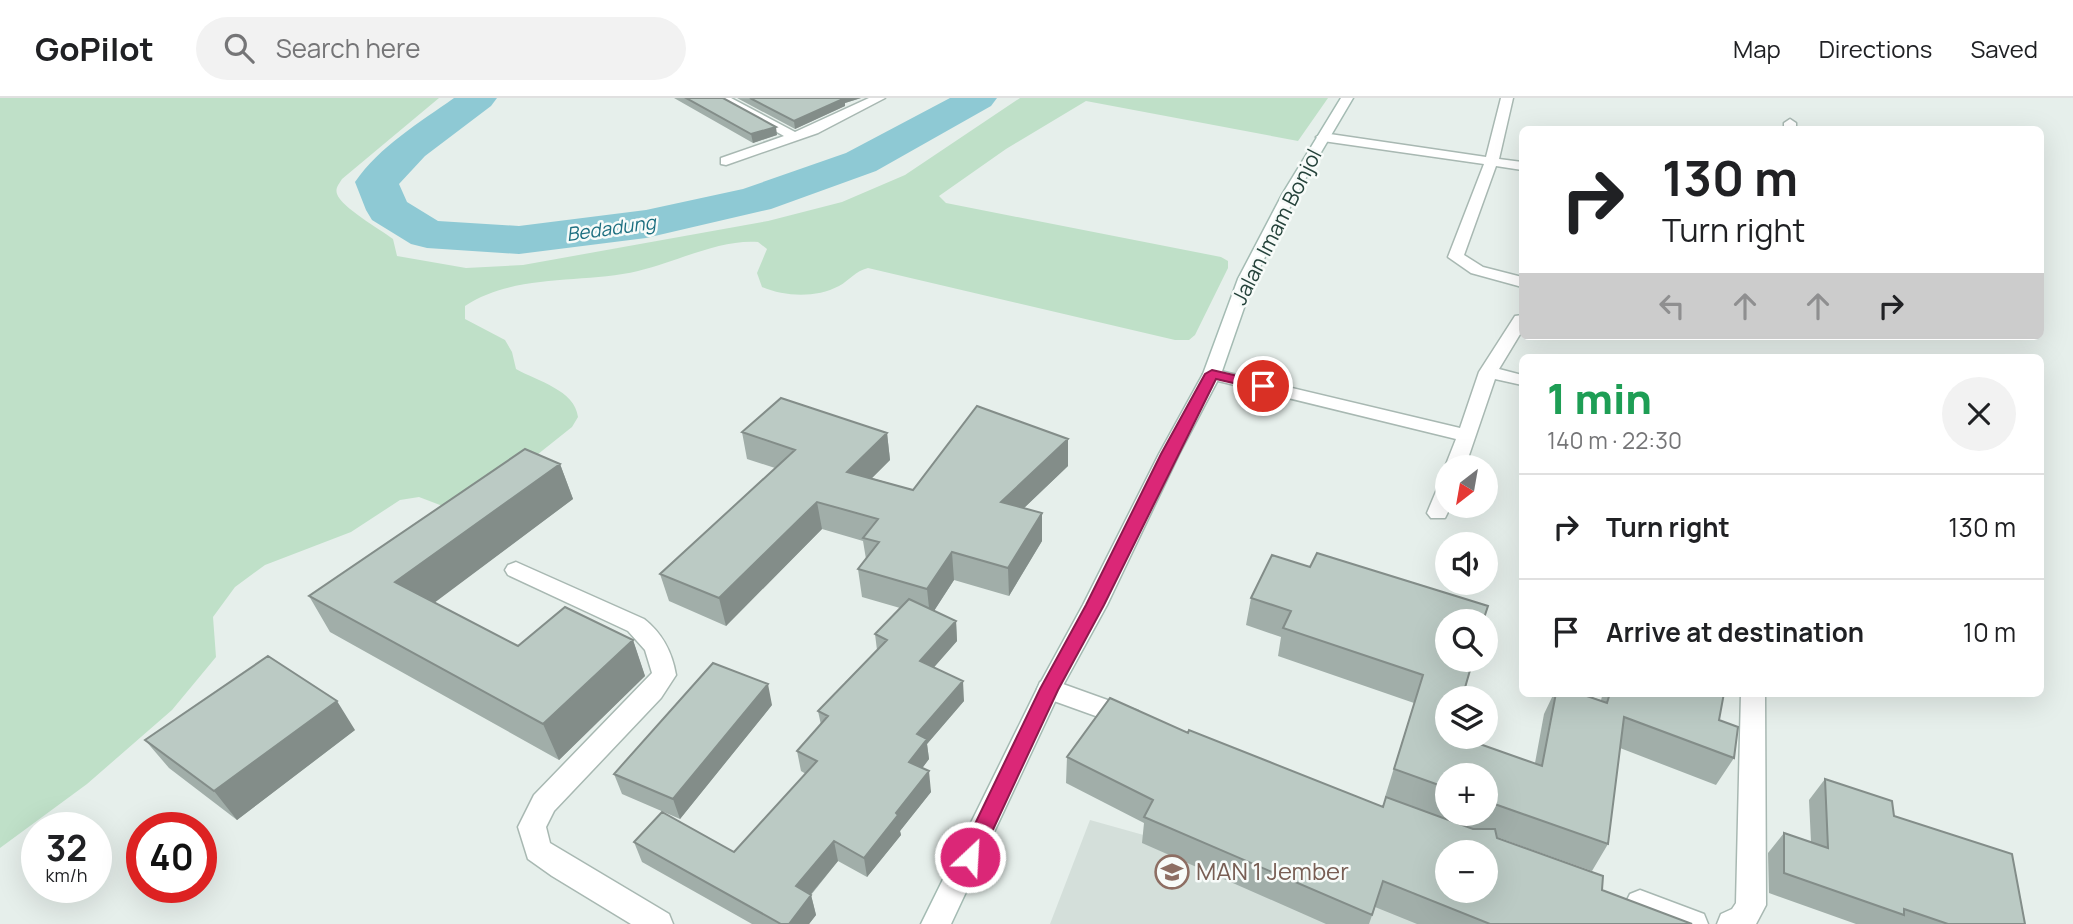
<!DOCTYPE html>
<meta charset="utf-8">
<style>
body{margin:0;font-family:Manrope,sans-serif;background:#f2f2f2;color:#202124;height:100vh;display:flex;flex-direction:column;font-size:26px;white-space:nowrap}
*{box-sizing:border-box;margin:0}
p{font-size:23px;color:#757577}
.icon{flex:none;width:38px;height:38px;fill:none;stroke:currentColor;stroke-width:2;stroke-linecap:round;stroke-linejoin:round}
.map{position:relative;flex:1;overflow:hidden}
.sheet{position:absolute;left:1519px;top:256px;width:525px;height:343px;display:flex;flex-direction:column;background:#fff;border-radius:10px;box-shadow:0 7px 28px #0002}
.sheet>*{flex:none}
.banner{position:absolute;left:1519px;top:28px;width:525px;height:214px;border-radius:10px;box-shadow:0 7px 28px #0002;background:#fff;color:#202124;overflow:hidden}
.needle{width:46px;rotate:211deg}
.controls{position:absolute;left:1435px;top:357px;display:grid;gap:14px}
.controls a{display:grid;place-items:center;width:63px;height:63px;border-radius:50%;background:#fff;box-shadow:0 7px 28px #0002;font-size:35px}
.speed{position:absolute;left:21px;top:714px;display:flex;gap:14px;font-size:35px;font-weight:700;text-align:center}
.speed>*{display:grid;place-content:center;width:91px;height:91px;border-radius:50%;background:#fff;box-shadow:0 7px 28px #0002;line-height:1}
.speed small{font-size:18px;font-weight:400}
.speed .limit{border:10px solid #d22;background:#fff;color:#111}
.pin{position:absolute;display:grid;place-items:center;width:60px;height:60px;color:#fff;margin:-30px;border:4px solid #fff;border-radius:50%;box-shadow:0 2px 7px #0007}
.me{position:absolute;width:77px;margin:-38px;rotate:25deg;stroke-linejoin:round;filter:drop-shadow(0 0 5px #0008)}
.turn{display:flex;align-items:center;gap:24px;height:147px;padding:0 28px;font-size:32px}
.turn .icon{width:91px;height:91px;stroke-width:2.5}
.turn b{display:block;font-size:49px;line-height:60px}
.lanes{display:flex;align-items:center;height:66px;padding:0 28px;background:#0003;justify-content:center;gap:35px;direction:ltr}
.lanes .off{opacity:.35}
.round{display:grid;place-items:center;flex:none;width:74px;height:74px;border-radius:37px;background:#f2f2f2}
.summary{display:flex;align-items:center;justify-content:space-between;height:119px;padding:0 28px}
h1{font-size:42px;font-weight:800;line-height:52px;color:#1e9e55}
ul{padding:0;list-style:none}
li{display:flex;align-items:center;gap:21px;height:105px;padding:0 28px;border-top:2px solid #e0e0e0}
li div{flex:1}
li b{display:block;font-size:26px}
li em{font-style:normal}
header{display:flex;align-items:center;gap:42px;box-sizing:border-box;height:98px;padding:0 35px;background:#fff;border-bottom:2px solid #e0e0e0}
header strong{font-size:33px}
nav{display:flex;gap:38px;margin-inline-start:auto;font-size:24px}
.search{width:490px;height:63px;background:#f2f2f2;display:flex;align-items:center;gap:18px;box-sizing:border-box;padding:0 24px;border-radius:38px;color:#757577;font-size:26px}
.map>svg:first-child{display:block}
</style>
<header>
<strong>GoPilot</strong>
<div class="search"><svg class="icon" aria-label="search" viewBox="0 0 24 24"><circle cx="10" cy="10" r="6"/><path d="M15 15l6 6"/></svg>Search here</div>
<nav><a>Map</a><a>Directions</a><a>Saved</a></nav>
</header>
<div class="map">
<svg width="2073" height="826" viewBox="0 0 2073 826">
<rect width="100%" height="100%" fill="#e6efeb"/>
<path fill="#d4dfda" d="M 1090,722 L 1461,826 L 1050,826 Z"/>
<path fill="#bfe0c8" d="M 0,0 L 439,0 L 342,81 C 339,86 335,90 337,96 C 341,109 381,132 393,141 L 397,158 L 466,170 L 523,167 L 768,123 L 842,104 L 905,77 L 1020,0 L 1328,0 L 1298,43 L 1086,3 L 1006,51 L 939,98 L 946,105 L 1221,159 L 1228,163 L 1228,170 L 1195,237 L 1189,242 L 1175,242 L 868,170 C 855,173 850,182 839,188 C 816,200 786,199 762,189 L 757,175 L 767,151 L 758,144 C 720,141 676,164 638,173 C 583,186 514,175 465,208 L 465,221 L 505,242 L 512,254 L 516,271 C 537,283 575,292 578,319 L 572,329 L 469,411 L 440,407 L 419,399 L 400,402 L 351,434 L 265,467 L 235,489 L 213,519 L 216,559 L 172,612 L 87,686 L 0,750 Z"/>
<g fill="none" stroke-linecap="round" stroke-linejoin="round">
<path fill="#8ec9d4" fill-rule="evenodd" d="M 454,0 L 497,0 L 491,8 L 425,58 L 399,86 L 407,104 L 438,123 L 519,128 L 646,112 L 743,91 L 846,55 L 950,0 L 997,0 L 991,8 L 876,73 L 771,111 L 646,140 L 519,156 L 427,150 L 411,146 L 372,122 L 366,112 L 355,84 C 380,48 419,25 454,0 Z"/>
<defs>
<path id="lane" d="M 1501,0 L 1513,0 L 1499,61 L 1522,64 L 1522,72 L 1496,68 L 1464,157 L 1483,169 L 1522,179 L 1522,189 L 1471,175 L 1448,159 L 1484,66 L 1323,43 L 1316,39 L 1323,35 L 1486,59 Z
M 1790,21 L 1796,25 L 1796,32 L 1784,32 L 1784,25 Z"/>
<path id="street" d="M 716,0 L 731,0 L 795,34 L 869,0 L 885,0 L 818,35 L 726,67 L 721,66 L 721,60 L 784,38 Z
M 1522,217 L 1522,233 L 1499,271 L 1522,277 L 1522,287 L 1495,281 L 1465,369 L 1447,369 L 1447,372 L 1445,369 L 1456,341 L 1206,280 L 1203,276 L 1212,271 L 1460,330 L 1479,274 L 1515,218 Z
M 1447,383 L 1447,408 L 1451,408 L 1445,420 L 1431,420 L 1427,415 L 1440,384 Z
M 516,464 L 644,521 C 663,536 672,554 676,577 L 661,600 L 554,713 L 546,729 L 550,745 L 669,816 L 673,826 L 631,826 L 552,778 L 528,761 L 518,729 L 534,697 L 652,575 L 645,552 L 628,533 L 508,477 L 505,472 L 508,467 Z
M 1049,581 L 1138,613 L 1142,620 L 1138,627 L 1129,630 L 1040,598 L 1037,591 L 1040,584 Z
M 1741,595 L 1765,595 L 1766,807 L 1756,826 L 1717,826 L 1721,816 L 1732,811 L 1736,805 Z
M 1640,792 L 1704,816 L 1708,826 L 1657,826 L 1630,816 L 1625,806 L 1630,796 Z"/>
<path id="secondary" d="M 1341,0 L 1353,0 L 1297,95 L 1254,181 L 1221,276 L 1179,356 L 1107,507 L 1061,591 L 951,826 L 921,826 L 1037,591 L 1083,507 L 1159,356 L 1203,276 L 1238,181 L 1283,95 Z"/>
</defs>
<use href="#lane" stroke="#a8b8b2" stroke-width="3"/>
<use href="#street" stroke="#a8b8b2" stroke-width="3"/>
<use href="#secondary" stroke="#a4bbb3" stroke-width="3"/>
<use href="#lane" fill="#fff" fill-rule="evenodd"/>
<use href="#street" fill="#fff" fill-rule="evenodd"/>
<use href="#secondary" fill="#fff" fill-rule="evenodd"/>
</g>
<path fill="#a1aea9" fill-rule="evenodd" d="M 674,0 L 723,0 L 777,37 L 753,45 Z
M 737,0 L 861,0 L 845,5 L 845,8 L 795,31 Z
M 742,334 L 887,335 L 890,362 L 872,380 L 913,392 L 1068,368 L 1024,410 L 1042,443 L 1009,498 L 954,482 L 934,513 L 956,523 L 957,543 L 934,569 L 964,603 L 927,646 L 929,661 L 922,670 L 931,694 L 900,733 L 901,737 L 867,779 L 838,763 L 811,797 L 816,817 L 809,826 L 752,826 L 642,764 L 634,744 L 734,754 L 806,676 L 801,673 L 797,653 L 821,627 L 818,613 L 877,552 L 875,536 L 900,510 L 862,499 L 858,471 L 866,461 L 863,443 L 822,431 L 726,528 L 669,503 L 660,476 L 775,370 L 747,361 Z
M 560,366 L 573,401 L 434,504 L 518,548 L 633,542 L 645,578 L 559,662 L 330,534 L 309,498 Z
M 1310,469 L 1488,508 L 1447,639 L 1535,665 L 1544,616 L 1554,595 L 1578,595 L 1601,602 L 1603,595 L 1724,595 L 1719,622 L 1734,660 L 1716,687 L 1620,650 L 1608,746 L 1592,773 L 1497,739 L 1602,792 L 1692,826 L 1417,826 L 1375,809 L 1369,826 L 1326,826 L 1142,745 L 1144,725 L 1066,685 L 1067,659 L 1188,635 L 1382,709 L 1474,731 L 1385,699 L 1414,605 L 1278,558 L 1281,539 L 1246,527 L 1251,500 ZM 1447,677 L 1486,677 L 1486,716 L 1447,716 Z
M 772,607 L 680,721 L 622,696 L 614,676 Z
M 355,632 L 237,722 L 169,670 L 145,642 Z
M 1825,681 L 1894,718 L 2025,826 L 1856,826 L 1769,795 L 1768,755 L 1784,735 L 1811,744 L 1809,702 Z"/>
<path fill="#838d89" d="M 841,0 L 861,0 L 845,5 L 845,8 L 795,31 L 794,23 Z
M 776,29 L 777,37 L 753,45 L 751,36 Z
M 887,335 L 890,362 L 851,401 L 847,374 Z
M 1068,341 L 1068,368 L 1002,431 L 1001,404 Z
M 560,366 L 573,401 L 414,520 L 395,484 Z
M 817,404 L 822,431 L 726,528 L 719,500 Z
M 1042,415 L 1042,443 L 1009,498 L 1008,470 Z
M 952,454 L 954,482 L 930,519 L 927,491 Z
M 956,523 L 957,543 L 922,583 L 920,563 Z
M 633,542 L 645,578 L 559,662 L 543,626 Z
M 963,583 L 964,603 L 927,646 L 929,661 L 912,684 L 909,664 L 917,636 Z
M 768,586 L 772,607 L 680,721 L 673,701 Z
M 337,603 L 355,632 L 237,722 L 214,693 Z
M 929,673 L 931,694 L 900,733 L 901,737 L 867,779 L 864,760 L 896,715 Z
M 834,743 L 838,763 L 801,808 L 796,788 Z
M 811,797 L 816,817 L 809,826 L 789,826 Z"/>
<path fill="#bbcac4" stroke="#838d89" stroke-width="2" fill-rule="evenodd" d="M 686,0 L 723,0 L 776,29 L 751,36 Z
M 750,0 L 845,0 L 794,23 Z
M 781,300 L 887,335 L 847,374 L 913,392 L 977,308 L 1068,341 L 1001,404 L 1042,415 L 1008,470 L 952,454 L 927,491 L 858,471 L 879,444 L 863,440 L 878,421 L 817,404 L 719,500 L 660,476 L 795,352 L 742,334 Z
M 525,351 L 560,366 L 395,484 L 518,548 L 565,509 L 633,542 L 543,626 L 309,498 Z
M 1317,455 L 1488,508 L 1483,523 L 1447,523 L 1447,562 L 1473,562 L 1462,600 L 1447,600 L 1447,639 L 1460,639 L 1542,668 L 1556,595 L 1578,595 L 1607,605 L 1610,595 L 1724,595 L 1719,622 L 1738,629 L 1734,660 L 1624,619 L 1608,746 L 1486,703 L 1486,677 L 1447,677 L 1447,690 L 1394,671 L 1423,577 L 1283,530 L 1291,513 L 1251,500 L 1272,457 L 1310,469 Z
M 909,501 L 956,523 L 920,563 L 963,583 L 917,636 L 927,641 L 909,664 L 929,673 L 896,715 L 898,717 L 864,760 L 834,743 L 796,788 L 811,797 L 789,826 L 781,826 L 634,744 L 662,714 L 734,754 L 817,663 L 797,653 L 828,618 L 818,613 L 887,542 L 875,536 Z
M 268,558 L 337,603 L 214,693 L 145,642 Z
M 713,565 L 768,586 L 673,701 L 614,676 Z
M 1110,600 L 1188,635 L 1189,632 L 1383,709 L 1386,699 L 1473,731 L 1495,731 L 1497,740 L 1603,778 L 1602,792 L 1692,826 L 1490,826 L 1383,783 L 1372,817 L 1144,719 L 1153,702 L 1067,659 ZM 1447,754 L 1486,754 L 1486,793 L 1447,793 Z
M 1825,681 L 1892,703 L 1894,718 L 2012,756 L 2025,826 L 1948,826 L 1904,811 L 1904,817 L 1784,775 L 1784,735 L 1828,750 Z"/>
<path fill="#db2777" stroke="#8e194d" stroke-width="2" d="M 1212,272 L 1268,285 L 1270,288 L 1263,292 L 1216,281 L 1104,507 L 1058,592 L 977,766 L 970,769 L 962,766 L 959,759 L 1040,591 L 1086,507 L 1161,356 L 1205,276 Z"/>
<defs>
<symbol id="school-ring" viewBox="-11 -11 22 22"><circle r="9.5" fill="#f7fbf9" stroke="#8d6e63" stroke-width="1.5"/><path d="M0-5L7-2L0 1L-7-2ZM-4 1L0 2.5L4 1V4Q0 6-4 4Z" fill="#8d6e63"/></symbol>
</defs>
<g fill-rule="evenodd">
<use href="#school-ring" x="1153" y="755" width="38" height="38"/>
</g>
<g text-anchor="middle" stroke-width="5" stroke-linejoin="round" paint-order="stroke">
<g font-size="19" font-style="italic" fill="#1c6f80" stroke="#f7fbf9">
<text transform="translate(611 130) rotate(-8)" y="7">Bedadung</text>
</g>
<g font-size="21" fill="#24423a" stroke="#f7fbf9">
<text transform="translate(1277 129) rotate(-63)" y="7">Jalan Imam Bonjol</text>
</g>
<g font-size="24" fill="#785e54" stroke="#f7fbf9" text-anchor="start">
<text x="1196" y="782">MAN 1 Jember</text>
</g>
</g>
</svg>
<div class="controls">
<a><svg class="needle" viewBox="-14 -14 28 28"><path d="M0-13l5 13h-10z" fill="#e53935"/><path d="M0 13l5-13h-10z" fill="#757577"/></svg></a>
<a><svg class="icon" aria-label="sound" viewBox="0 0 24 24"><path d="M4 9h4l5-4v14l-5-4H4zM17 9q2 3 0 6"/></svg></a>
<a><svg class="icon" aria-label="search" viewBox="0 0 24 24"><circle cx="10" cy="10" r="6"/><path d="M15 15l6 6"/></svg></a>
<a><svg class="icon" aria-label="layers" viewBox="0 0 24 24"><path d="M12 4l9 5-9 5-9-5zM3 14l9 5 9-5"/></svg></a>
<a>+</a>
<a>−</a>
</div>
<div class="speed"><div>32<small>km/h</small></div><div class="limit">40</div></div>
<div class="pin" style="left:1263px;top:288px;background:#d93025"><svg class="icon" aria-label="arrive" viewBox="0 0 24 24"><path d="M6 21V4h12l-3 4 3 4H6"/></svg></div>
<svg class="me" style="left:970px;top:759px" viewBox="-20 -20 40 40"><circle r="17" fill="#db2777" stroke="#fff" stroke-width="3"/><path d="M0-11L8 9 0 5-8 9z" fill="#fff"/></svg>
<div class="banner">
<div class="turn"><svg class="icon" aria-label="right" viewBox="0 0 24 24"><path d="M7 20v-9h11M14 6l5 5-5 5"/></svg><div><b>130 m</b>Turn right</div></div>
<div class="lanes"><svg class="icon off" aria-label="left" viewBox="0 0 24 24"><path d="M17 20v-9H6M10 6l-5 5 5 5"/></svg><svg class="icon off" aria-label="ahead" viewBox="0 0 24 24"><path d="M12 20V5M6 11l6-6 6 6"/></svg><svg class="icon off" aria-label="ahead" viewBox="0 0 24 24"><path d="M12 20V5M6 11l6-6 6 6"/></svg><svg class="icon" aria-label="right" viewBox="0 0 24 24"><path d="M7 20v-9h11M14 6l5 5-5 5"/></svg></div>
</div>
<section class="sheet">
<div class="summary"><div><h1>1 min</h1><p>140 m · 22:30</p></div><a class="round"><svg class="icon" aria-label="close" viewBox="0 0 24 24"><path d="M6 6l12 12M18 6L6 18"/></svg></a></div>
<ul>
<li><svg class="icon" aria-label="right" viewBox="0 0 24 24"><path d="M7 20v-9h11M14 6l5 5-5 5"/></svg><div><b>Turn right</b></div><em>130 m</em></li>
<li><svg class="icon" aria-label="arrive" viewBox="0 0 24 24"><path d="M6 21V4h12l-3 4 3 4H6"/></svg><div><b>Arrive at destination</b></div><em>10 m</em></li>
</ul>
</section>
</div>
